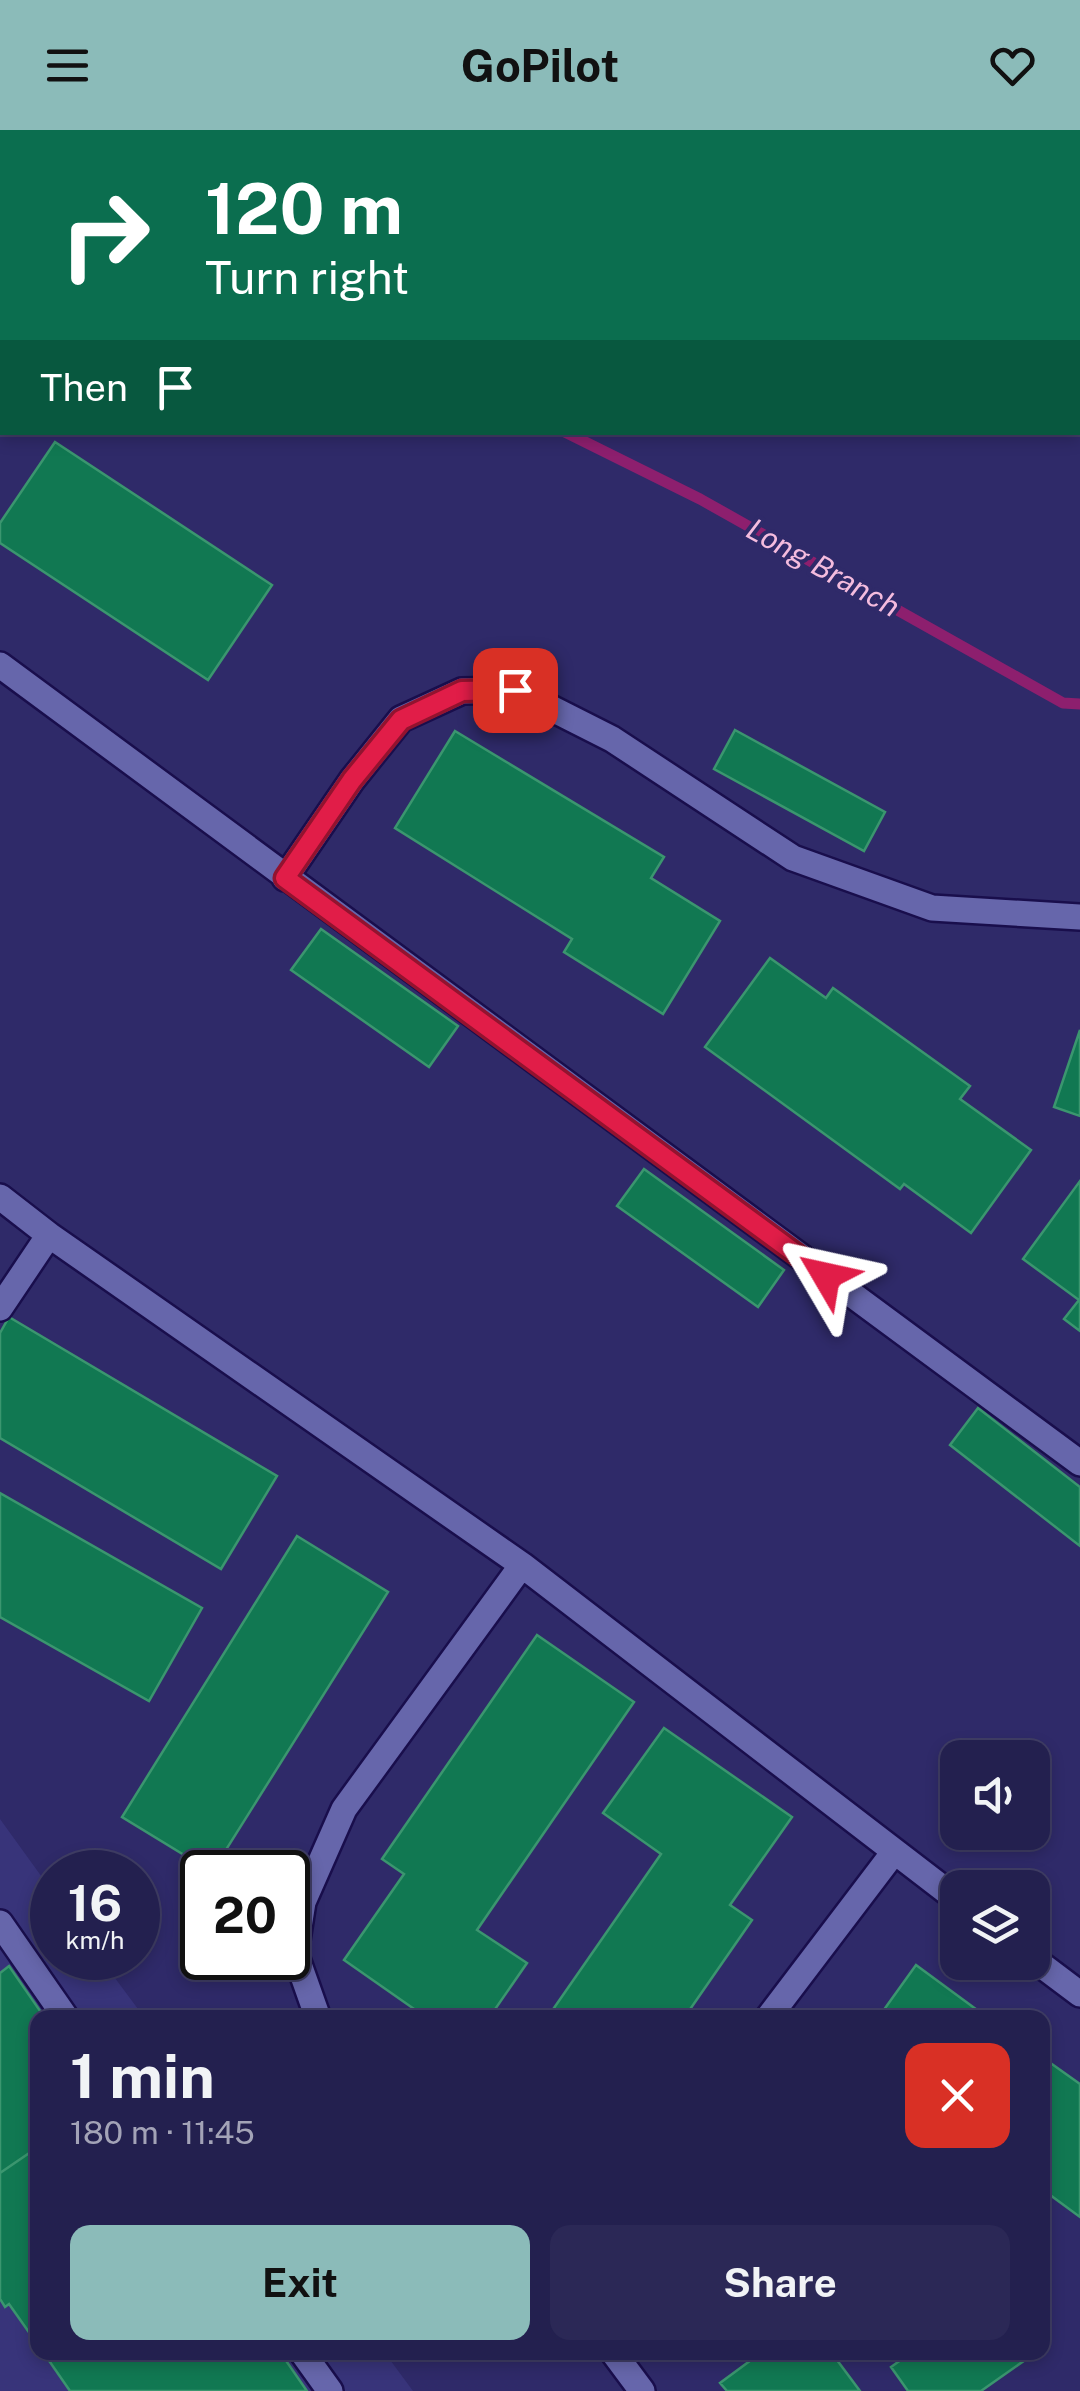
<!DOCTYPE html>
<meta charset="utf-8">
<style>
body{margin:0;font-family:"Public Sans",sans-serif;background:#2b2856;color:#f1f3f6;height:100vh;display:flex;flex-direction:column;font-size:38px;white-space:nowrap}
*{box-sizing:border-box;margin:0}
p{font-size:32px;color:#a3a3b7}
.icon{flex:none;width:55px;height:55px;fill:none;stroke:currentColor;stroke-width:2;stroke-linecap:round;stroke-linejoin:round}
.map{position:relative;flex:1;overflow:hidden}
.side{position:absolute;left:30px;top:1880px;width:1020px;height:350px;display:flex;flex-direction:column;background:#23204f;border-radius:20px;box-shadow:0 5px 15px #0003,0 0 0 2px #403e66}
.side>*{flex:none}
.top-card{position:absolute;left:0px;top:0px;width:1080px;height:305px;box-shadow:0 5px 15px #0003,0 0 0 2px #403e66;background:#0b6e4f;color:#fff;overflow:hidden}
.controls{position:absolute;left:940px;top:1610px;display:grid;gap:20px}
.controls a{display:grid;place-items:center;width:110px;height:110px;border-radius:20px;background:#23204f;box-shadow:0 5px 15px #0003,0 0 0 2px #403e66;font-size:50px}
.speed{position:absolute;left:30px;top:1720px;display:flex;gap:20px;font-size:50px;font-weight:700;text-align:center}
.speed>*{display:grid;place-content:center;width:130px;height:130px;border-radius:50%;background:#23204f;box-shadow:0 5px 15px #0003,0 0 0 2px #403e66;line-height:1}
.speed small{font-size:25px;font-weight:400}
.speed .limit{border:5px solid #111;border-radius:15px;background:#fff;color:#111}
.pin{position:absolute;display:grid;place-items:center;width:85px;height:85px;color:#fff;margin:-42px;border-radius:20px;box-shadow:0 5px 15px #0006}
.me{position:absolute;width:110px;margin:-55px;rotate:306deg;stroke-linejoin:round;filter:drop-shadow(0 0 8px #0008)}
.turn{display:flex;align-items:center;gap:35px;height:210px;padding:0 40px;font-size:45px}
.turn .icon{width:130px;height:130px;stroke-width:2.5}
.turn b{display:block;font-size:70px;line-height:85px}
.then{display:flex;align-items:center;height:95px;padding:0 40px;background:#0003;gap:20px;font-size:38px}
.round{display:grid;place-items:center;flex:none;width:105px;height:105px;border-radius:20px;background:#2b2856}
.summary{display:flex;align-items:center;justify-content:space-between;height:170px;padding:0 40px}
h1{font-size:60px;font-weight:700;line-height:75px}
.button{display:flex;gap:20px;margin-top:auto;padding:20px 40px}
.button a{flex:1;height:115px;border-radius:20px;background:#8bbbb9;color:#111;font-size:40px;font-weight:700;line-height:115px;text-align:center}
.button a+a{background:#2b2856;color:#f1f3f6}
header{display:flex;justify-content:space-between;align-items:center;height:130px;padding:0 40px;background:#8bbbb9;color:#111;font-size:45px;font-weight:700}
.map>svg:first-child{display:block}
</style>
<header><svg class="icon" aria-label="menu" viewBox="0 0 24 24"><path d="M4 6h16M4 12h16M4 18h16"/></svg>GoPilot<svg class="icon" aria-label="heart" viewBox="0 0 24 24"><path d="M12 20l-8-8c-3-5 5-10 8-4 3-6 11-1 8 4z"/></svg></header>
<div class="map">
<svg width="1080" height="2261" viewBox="0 0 1080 2261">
<rect width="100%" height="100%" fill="#2f2a69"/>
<path fill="#38347a" d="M 0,1689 L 52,1761 L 52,1828 L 100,1828 L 144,1887 L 38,1888 L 38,2222 L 385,2223 L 413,2261 L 0,2261 Z"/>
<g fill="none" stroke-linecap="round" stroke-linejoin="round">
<path stroke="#8d1f6e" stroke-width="11" d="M 221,0 L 222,2
M 565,302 L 700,369 L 1063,573 L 1080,574"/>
</g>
<path fill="#117852" stroke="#3b966f" stroke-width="2.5" d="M 55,312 L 272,455 L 208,550 L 0,413 L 0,393 Z
M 735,600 L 885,682 L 864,721 L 714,639 Z
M 455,601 L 664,727 L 651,748 L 720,791 L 663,884 L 564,822 L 572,809 L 395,698 Z
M 321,799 L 458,896 L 429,937 L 291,840 Z
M 770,828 L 826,868 L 833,858 L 970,956 L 960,969 L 1031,1020 L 971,1103 L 904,1054 L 900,1059 L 705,917 Z
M 1080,900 L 1080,986 L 1054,977 Z
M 644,1039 L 784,1140 L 758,1177 L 617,1076 Z
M 1080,1051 L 1080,1201 L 1064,1189 L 1079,1170 L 1023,1129 Z
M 9,1187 L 277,1346 L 221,1439 L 0,1308 L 0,1203 Z
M 978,1278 L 1080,1357 L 1080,1416 L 950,1315 Z
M 0,1363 L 202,1478 L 149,1571 L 0,1487 Z
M 297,1406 L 388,1462 L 212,1742 L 122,1687 Z
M 537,1505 L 634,1572 L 477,1800 L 527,1833 L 489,1888 L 427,1888 L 344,1830 L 404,1744 L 382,1729 Z
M 664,1598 L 792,1687 L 730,1775 L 752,1790 L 684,1888 L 547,1888 L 661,1724 L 603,1683 Z
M 916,1835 L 988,1888 L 878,1888 Z
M 9,1836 L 45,1888 L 38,1888 L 38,2017 L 0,2043 L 0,1843 Z
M 1042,1927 L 1080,1954 L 1080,2087 L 1042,2059 Z
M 38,2017 L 38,2215 L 9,2174 L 5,2177 L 0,2169 L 0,2043 Z
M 43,2222 L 280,2222 L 307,2261 L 70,2261 Z
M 762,2222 L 831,2222 L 860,2261 L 727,2261 L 720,2253 Z
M 912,2222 L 1035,2222 L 1035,2223 L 981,2261 L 908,2261 L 891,2237 Z"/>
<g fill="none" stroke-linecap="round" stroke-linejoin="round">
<defs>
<path id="minor" d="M 0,535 L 1080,1333
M 285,748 L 352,650 L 401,589 L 462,561 L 515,560 L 612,609 L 793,728 L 932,778 L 1080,787
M 0,1067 L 49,1105 L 0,1178
M 49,1105 L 522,1435 L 958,1770
M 0,1793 L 66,1888
M 1032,1828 L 1080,1864
M 318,1888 L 295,1823 L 303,1772 L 344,1679 L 522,1435
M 768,1888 L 894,1722
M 302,2222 L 330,2261
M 613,2222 L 642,2261"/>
</defs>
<use href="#minor" stroke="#190e4c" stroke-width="30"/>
<use href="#minor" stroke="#6666ab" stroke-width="25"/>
</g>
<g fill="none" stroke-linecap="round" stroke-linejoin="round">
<defs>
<path id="route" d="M 515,560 L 462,561 L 401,590 L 352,650 L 285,748 L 826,1146"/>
</defs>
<use href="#route" stroke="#92132f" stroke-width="25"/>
<use href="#route" stroke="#e11d48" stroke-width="18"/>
</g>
<g text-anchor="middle" stroke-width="8" stroke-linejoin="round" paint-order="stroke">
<g font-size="30" font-style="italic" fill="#f4bcde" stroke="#2f2a69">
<text transform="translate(823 438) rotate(29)" y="10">Long Branch</text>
</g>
</g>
</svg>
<div class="controls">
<a><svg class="icon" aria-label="sound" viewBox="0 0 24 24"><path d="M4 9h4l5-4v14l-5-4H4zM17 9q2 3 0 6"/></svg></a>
<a><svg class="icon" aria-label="layers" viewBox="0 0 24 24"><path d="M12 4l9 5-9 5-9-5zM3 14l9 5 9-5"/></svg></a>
</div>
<div class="speed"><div>16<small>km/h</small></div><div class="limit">20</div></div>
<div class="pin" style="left:515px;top:560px;background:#d93025"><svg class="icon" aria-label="arrive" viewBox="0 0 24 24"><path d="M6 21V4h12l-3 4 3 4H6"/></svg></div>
<svg class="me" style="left:826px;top:1146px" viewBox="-20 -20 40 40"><path d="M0-17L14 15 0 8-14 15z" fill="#e11d48" stroke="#fff" stroke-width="4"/></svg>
<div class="top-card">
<div class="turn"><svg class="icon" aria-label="right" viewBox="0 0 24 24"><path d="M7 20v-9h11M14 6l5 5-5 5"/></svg><div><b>120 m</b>Turn right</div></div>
<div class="then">Then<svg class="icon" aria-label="arrive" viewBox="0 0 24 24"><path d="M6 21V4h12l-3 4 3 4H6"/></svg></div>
</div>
<section class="side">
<div class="summary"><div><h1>1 min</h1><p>180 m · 11:45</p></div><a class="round" style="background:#d93025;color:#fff"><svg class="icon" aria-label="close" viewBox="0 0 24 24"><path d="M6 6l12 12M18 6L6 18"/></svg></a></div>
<div class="button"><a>Exit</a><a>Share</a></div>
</section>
</div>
